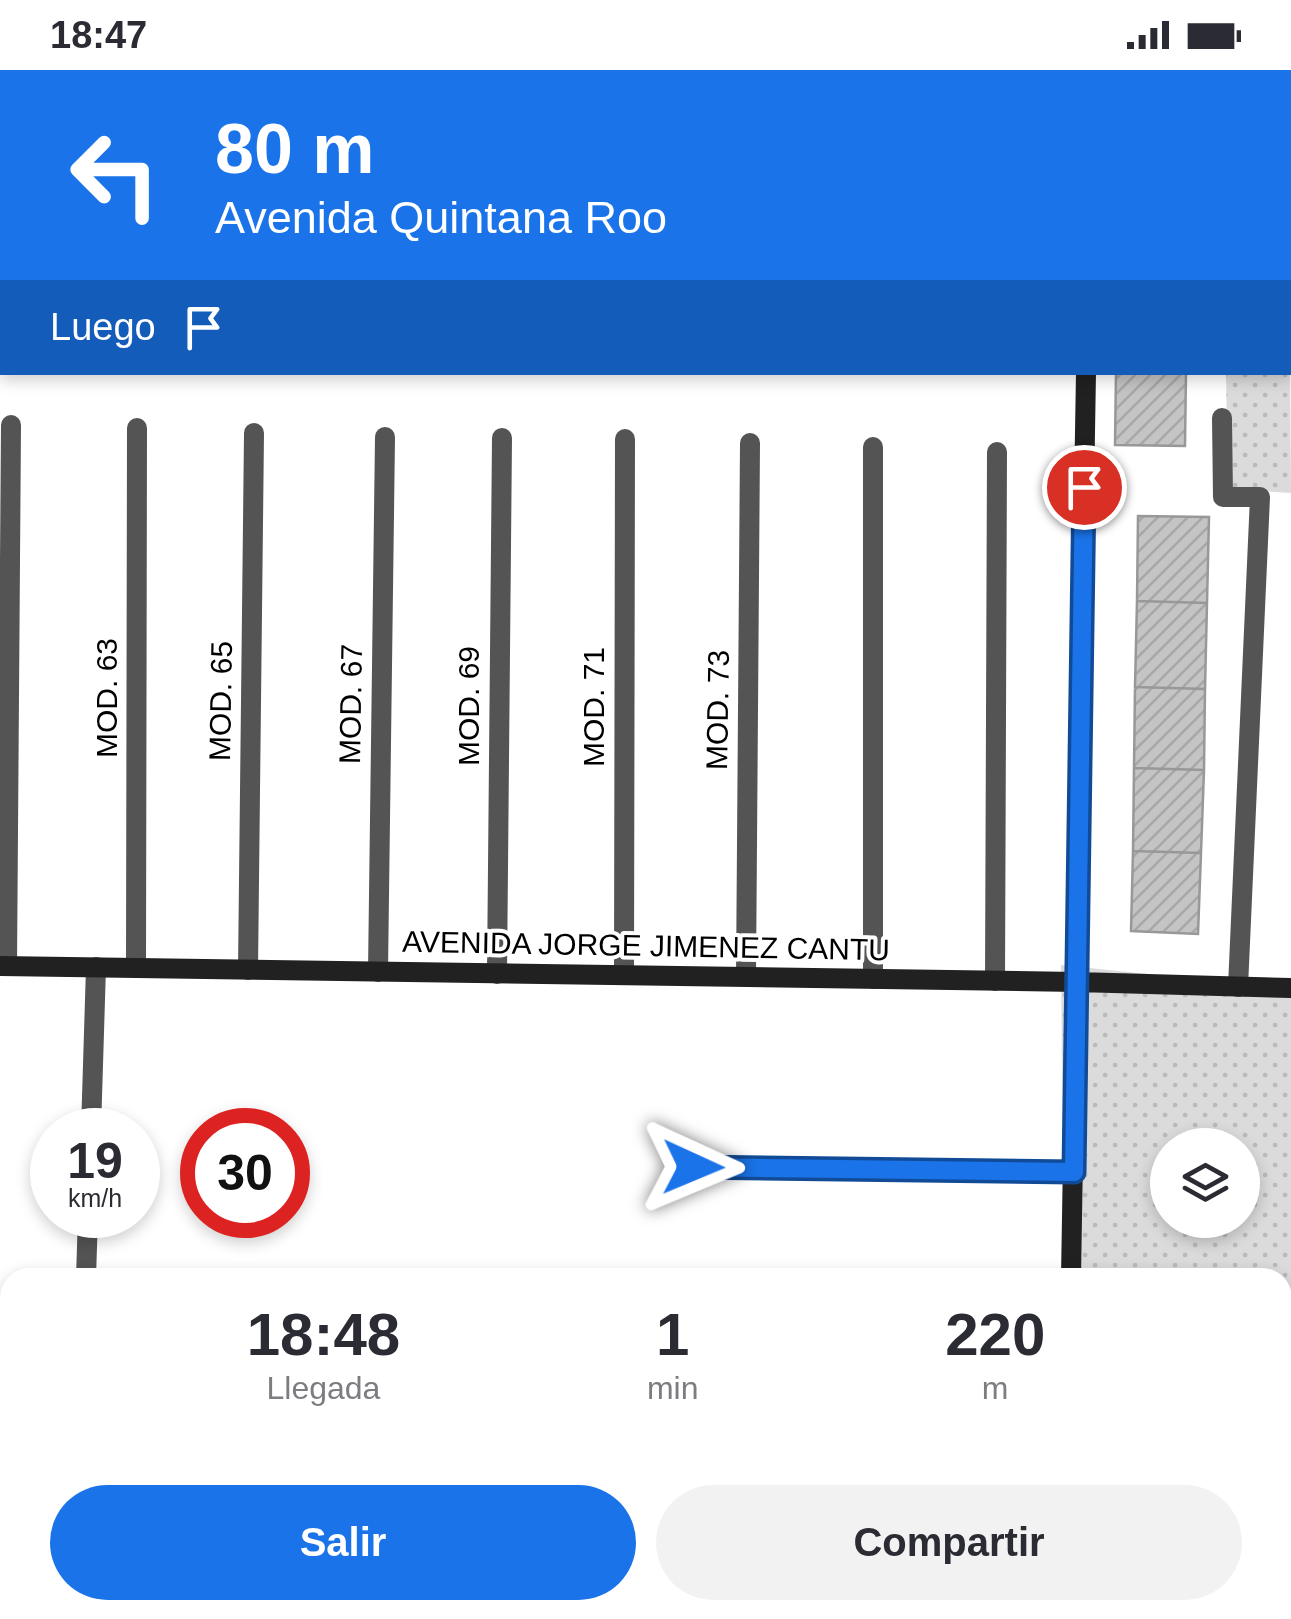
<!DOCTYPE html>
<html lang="es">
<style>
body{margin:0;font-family:Helvetica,sans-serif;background:#f2f2f3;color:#2b2b33;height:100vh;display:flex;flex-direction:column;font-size:38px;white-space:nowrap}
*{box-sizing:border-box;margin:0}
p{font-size:32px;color:#7c7c81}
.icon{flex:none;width:55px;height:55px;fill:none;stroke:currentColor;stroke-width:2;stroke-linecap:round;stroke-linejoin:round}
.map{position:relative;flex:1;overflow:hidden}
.details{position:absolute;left:0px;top:1198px;width:1292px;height:352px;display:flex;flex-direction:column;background:#fff;border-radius:30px 30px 0 0;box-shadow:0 5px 15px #0003}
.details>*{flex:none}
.top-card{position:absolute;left:0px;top:0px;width:1292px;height:305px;box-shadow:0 5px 15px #0003;background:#1a73e8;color:#fff;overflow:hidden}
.tools{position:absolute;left:1150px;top:1058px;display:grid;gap:20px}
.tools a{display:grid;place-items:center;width:110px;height:110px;border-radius:50%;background:#fff;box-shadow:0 5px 15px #0003;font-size:50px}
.speed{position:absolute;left:30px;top:1038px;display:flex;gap:20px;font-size:50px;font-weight:700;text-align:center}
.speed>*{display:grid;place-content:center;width:130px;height:130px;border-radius:50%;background:#fff;box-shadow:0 5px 15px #0003;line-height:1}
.speed small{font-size:25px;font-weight:400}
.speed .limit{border:15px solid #d22;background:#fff;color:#111}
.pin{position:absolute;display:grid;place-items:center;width:85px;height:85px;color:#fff;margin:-42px;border:5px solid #fff;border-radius:50%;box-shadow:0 2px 10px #0007}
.me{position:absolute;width:110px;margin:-55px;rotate:91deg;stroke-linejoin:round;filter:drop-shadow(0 0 8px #0008)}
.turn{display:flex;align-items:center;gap:35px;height:210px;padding:0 50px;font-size:45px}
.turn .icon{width:130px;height:130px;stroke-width:2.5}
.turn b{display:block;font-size:70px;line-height:85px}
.then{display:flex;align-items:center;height:95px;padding:0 50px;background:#0003;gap:20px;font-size:38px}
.eta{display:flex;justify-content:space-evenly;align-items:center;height:170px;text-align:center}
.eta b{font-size:60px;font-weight:700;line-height:70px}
.action{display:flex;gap:20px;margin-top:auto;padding:20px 50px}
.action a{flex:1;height:115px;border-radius:60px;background:#1a73e8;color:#fff;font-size:40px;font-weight:700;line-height:115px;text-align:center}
.action a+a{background:#f2f2f3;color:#2b2b33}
.status{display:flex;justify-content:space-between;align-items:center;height:70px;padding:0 50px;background:#fff;direction:ltr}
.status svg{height:28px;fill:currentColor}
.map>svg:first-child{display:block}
</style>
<div class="status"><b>18:47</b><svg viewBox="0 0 49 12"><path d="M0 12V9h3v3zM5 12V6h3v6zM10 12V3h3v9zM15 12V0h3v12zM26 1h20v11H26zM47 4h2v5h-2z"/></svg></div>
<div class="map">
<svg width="1291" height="1549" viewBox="0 0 1291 1549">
<defs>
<pattern id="grass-dots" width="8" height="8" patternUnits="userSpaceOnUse" patternTransform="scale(2.5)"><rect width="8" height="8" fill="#dbdbdb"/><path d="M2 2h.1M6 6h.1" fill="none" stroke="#bababa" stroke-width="1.8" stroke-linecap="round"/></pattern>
<pattern id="park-crowns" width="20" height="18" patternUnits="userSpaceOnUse" patternTransform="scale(2.5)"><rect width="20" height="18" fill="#dbdbdb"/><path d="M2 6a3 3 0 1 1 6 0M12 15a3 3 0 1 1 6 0" fill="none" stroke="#bababa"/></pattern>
<pattern id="water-rules" width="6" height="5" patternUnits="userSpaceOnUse" patternTransform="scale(2.5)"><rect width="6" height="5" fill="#a2a2a2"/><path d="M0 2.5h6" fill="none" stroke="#8a8a8a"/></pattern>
<pattern id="building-hatch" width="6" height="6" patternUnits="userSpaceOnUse" patternTransform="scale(2.5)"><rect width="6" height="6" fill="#c4c4c4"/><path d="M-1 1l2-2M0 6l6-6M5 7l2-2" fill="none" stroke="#a7a7a7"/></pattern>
</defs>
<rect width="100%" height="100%" fill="#fff"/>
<path fill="url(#grass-dots)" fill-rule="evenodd" d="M 1099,0 L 1291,0 L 1291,18 L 1290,2 L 1099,2 Z
M 1290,290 L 1291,423 L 1228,419 L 1226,303 L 1290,302 Z
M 1061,895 L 1291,919 L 1291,1549 L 1212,1547 L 1210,1540 L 1282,1540 L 1282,1208 L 1064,1207 ZM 1168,1075 L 1242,1075 L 1242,1150 L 1168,1150 Z"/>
<path fill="url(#park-crowns)" d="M 0,0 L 1099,0 L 1099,2 L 2,2 L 2,260 L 0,260 Z"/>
<path fill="url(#water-rules)" d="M 0,58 L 2,58 L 2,260 L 0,260 Z"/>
<path fill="url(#building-hatch)" stroke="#989898" stroke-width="2.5" d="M 1116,302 L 1186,302 L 1185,376 L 1115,375 Z
M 1138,446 L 1209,447 L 1207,533 L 1137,531 Z
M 1137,531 L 1207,533 L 1205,619 L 1135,617 Z
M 1135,617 L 1205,619 L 1204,700 L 1134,698 Z
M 1134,698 L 1204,700 L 1201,783 L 1133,781 Z
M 1133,781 L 1201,783 L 1198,864 L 1131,861 Z"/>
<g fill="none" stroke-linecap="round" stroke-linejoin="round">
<path stroke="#767676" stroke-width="6" stroke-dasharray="2.5 5" stroke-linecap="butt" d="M 0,32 L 2,32"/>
<path stroke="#545454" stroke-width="20" d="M 1290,79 L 1291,79
M 1290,140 L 1291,140
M 1222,348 L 1223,427 L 1260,427 L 1238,917
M 873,377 L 873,909
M 7,896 L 11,355
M 136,898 L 137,358
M 248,900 L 254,363
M 378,902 L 385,367
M 497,904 L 502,368
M 624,905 L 625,369
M 746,907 L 750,373
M 995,911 L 997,382
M 91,1060 L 96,897
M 693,1097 L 1074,1103
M 86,1208 L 88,1145
M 1282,1269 L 1291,1270"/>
<path stroke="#212121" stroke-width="20" d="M 1092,2 L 1092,0
M 0,896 L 1077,912 L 1291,918
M 1071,1208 L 1086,302
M 1064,1549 L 1064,1540"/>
</g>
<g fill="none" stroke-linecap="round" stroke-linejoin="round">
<defs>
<path id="route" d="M 693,1097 L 1074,1102 L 1084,417"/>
</defs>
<use href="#route" stroke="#114b97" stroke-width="25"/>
<use href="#route" stroke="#1a73e8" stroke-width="18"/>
</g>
<g text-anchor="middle" stroke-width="8" stroke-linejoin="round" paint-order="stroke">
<g font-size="30" fill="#000" stroke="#fff">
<text transform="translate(107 628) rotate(-90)" y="10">MOD. 63</text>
<text transform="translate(221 631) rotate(-89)" y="10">MOD. 65</text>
<text transform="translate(351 634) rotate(-89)" y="10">MOD. 67</text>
<text transform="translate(469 636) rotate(-90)" y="10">MOD. 69</text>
<text transform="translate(594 637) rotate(-90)" y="10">MOD. 71</text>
<text transform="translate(718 640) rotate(-89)" y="10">MOD. 73</text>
<text transform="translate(646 876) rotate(1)" y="10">AVENIDA JORGE JIMENEZ CANTU</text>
</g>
</g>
</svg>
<div class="tools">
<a><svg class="icon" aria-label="layers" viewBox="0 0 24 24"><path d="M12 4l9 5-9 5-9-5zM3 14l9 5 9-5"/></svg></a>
</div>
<div class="speed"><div>19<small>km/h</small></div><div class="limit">30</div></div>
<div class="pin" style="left:1084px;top:417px;background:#d93025"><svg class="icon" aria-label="arrive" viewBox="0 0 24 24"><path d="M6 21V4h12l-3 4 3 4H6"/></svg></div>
<svg class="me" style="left:693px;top:1097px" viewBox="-20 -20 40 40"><path d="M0-17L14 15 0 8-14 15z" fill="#1a73e8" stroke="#fff" stroke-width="4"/></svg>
<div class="top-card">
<div class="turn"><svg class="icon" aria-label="left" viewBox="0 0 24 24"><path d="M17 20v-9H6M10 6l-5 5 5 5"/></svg><div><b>80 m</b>Avenida Quintana Roo</div></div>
<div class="then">Luego<svg class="icon" aria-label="arrive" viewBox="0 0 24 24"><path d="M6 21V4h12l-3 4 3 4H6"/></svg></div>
</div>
<section class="details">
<div class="eta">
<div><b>18:48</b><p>Llegada</p></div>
<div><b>1</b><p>min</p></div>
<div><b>220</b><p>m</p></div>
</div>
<div class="action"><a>Salir</a><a>Compartir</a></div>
</section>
</div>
